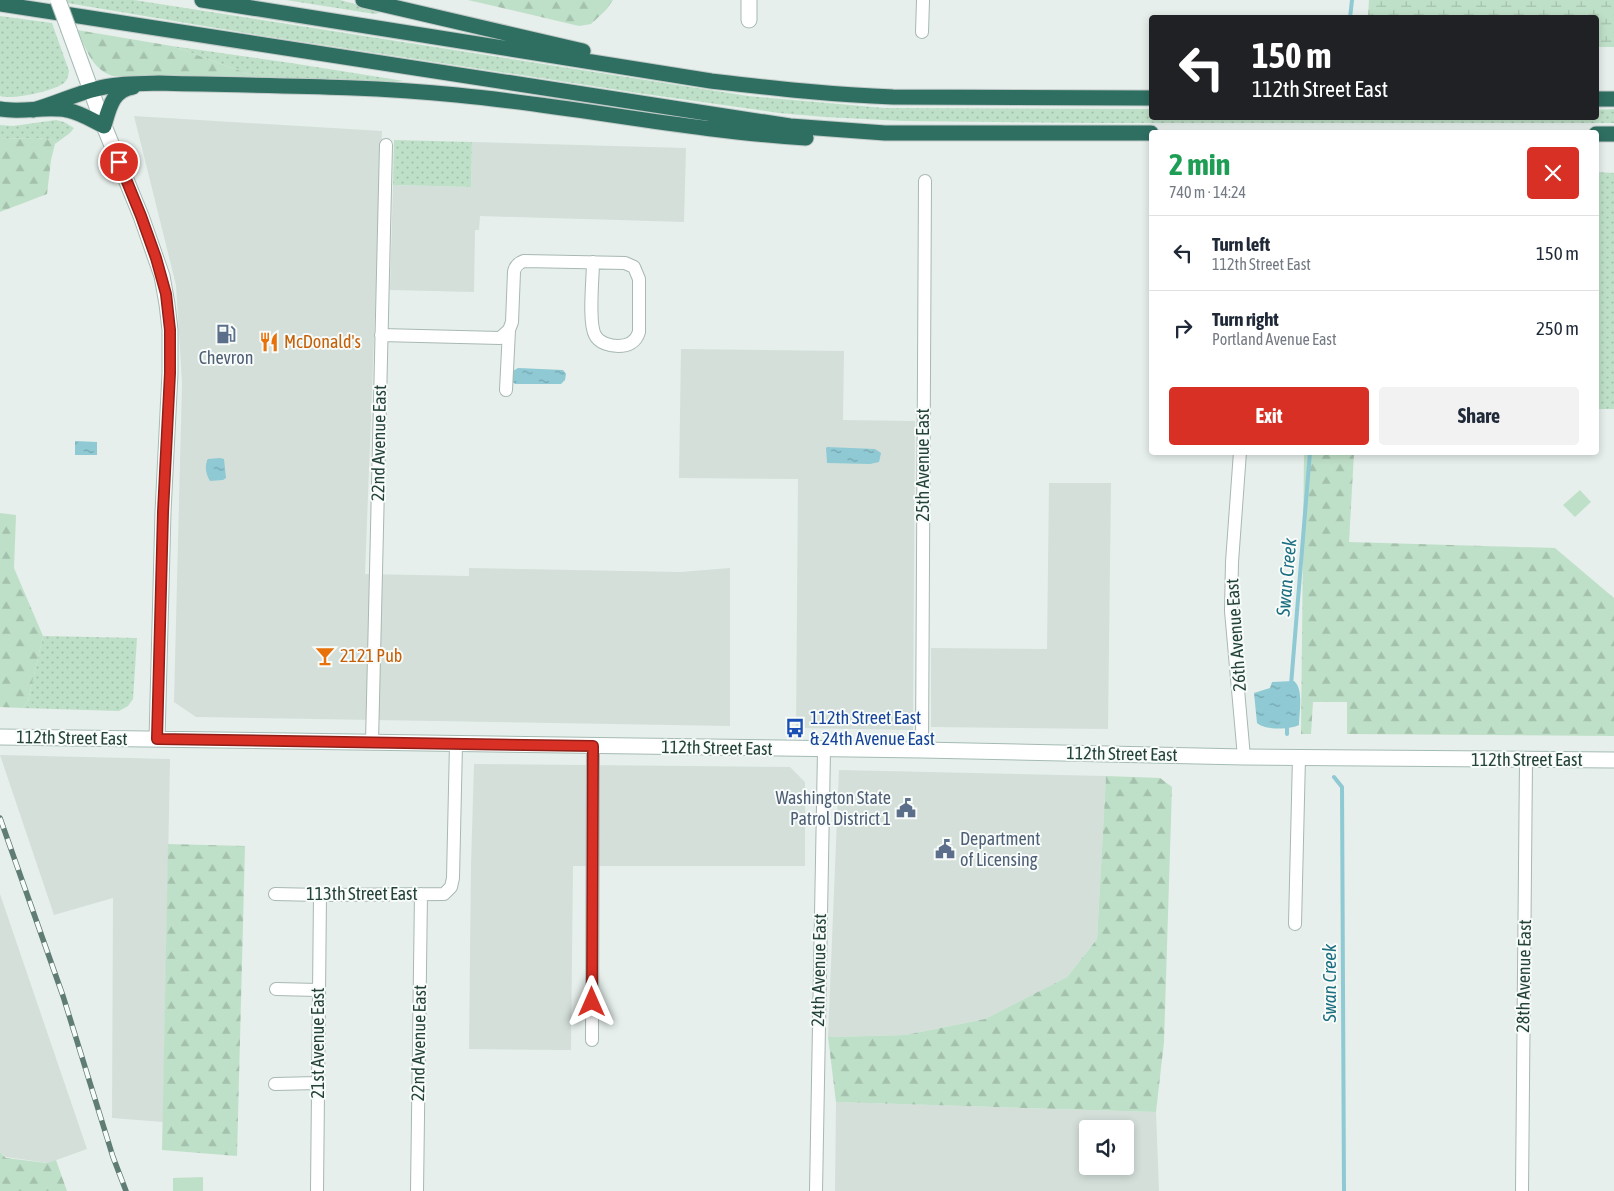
<!DOCTYPE html>
<meta charset="utf-8">
<style>
body{margin:0;font-family:"Asap Condensed",sans-serif;background:#f2f2f3;color:#1f2937;height:100vh;display:flex;flex-direction:column;font-size:19px;white-space:nowrap}
*{box-sizing:border-box;margin:0}
p{font-size:16px;color:#747a83}
.icon{flex:none;width:28px;height:28px;fill:none;stroke:currentColor;stroke-width:2;stroke-linecap:round;stroke-linejoin:round}
.map{position:relative;flex:1;overflow:hidden}
.side{position:absolute;left:1149px;top:130px;width:450px;height:325px;display:flex;flex-direction:column;background:#fff;border-radius:5px;box-shadow:0 2px 8px #0003}
.side>*{flex:none}
.hud{position:absolute;left:1149px;top:15px;width:450px;height:105px;border-radius:5px;box-shadow:0 2px 8px #0003;background:#202124;color:#fff;overflow:hidden}
.tools{position:absolute;left:1079px;top:1120px;display:grid;gap:10px}
.tools a{display:grid;place-items:center;width:55px;height:55px;border-radius:5px;background:#fff;box-shadow:0 2px 8px #0003;font-size:25px}
.pin{position:absolute;display:grid;place-items:center;width:42px;height:42px;color:#fff;margin:-21px;border:2px solid #fff;border-radius:50%;box-shadow:0 1px 5px #0007}
.me{position:absolute;width:55px;margin:-28px;rotate:0deg;stroke-linejoin:round;filter:drop-shadow(0 0 4px #0008)}
.turn{display:flex;align-items:center;gap:18px;height:105px;padding:0 20px;font-size:22px}
.turn .icon{width:65px;height:65px;stroke-width:2.5}
.turn b{display:block;font-size:35px;line-height:42px}
.round{display:grid;place-items:center;flex:none;width:52px;height:52px;border-radius:5px;background:#f2f2f3}
.head{display:flex;align-items:center;justify-content:space-between;height:85px;padding:0 20px}
h1{font-size:30px;font-weight:700;line-height:38px;color:#1e9e55}
.action{display:flex;gap:10px;margin-top:auto;padding:10px 20px}
.action a{flex:1;height:58px;border-radius:5px;background:#d93025;color:#fff;font-size:20px;font-weight:700;line-height:58px;text-align:center}
.action a+a{background:#f2f2f3;color:#1f2937}
ul{padding:0;list-style:none}
li{display:flex;align-items:center;gap:15px;height:75px;padding:0 20px;border-top:1px solid #e0e1e3}
li div{flex:1}
li b{display:block;font-size:19px}
li em{font-style:normal}
.map>svg:first-child{display:block}
</style>
<div class="map">
<svg width="1614" height="1191" viewBox="0 0 1614 1191">
<defs>
<pattern id="green-dots" width="8" height="8" patternUnits="userSpaceOnUse" patternTransform="scale(1.25)"><rect width="8" height="8" fill="#bfe0c8"/><path d="M2 2h.1M6 6h.1" fill="none" stroke="#a4c1ad" stroke-width="1.8" stroke-linecap="round"/></pattern>
<pattern id="forest-firs" width="22" height="20" patternUnits="userSpaceOnUse" patternTransform="scale(1.25)"><rect width="22" height="20" fill="#bfe0c8"/><path d="M5 1l3.5 6h-7zM16 11l3.5 6h-7z" fill="#a4c1ad"/></pattern>
<pattern id="wetland-marsh" width="20" height="14" patternUnits="userSpaceOnUse" patternTransform="scale(1.25)"><rect width="20" height="14" fill="#bfe0c8"/><path d="M1 5h8M5 5V1M11 12h8M15 12V8" fill="none" stroke="#a4c1ad"/></pattern>
<pattern id="water-ripples" width="26" height="14" patternUnits="userSpaceOnUse" patternTransform="scale(1.25)"><rect width="26" height="14" fill="#8ec9d4"/><path d="M2 4q2-2 4 0t4 0M15 11q2-2 4 0t4 0" fill="none" stroke="#74a5ad"/></pattern>
</defs>
<rect width="100%" height="100%" fill="#e6efeb"/>
<path fill="#d4dfda" fill-rule="evenodd" d="M 134,116 L 382,131 L 365,574 L 469,576 L 469,568 L 680,572 L 730,568 L 730,726 L 196,717 L 174,702 L 182,383 L 176,285 Z
M 472,142 L 686,148 L 684,222 L 480,216 L 479,230 L 475,230 L 474,292 L 390,290 L 393,185 L 471,187 Z
M 681,349 L 844,351 L 843,420 L 915,421 L 913,730 L 796,728 L 798,479 L 679,478 Z
M 1049,483 L 1111,483 L 1108,729 L 931,727 L 931,648 L 1047,649 Z
M 0,755 L 170,759 L 163,1122 L 112,1118 L 113,898 L 54,915 Z
M 474,764 L 790,767 L 805,782 L 805,866 L 573,866 L 571,1050 L 469,1049 L 471,865 Z
M 839,770 L 1106,776 L 1097,939 L 1067,977 L 985,1019 L 905,1035 L 828,1037 Z
M 0,894 L 87,1149 L 48,1163 L 6,1157 L 0,1152 Z
M 836,1102 L 1156,1112 L 1159,1191 L 835,1191 ZM 1088,1129 L 1125,1129 L 1125,1166 L 1088,1166 Z"/>
<path fill="url(#green-dots)" d="M 66,0 L 134,0 L 748,96 L 884,108 L 1151,109 L 1151,118 L 1596,118 L 1596,110 L 1614,109 L 1614,123 L 1102,123 L 903,121 L 825,117 L 779,113 L 638,93 L 246,33 L 67,3 Z
M 286,0 L 340,0 L 377,10 L 379,13 L 375,14 Z
M 0,16 L 52,23 L 69,71 C 68,75 68,79 65,82 C 56,91 12,100 0,96 Z
M 172,46 L 291,63 L 404,81 L 390,82 L 252,77 L 249,74 Z
M 56,120 L 64,122 L 74,128 L 70,133 L 55,144 L 53,140 L 36,138 L 0,139 L 0,125 L 13,126 Z
M 394,140 L 472,142 L 471,187 L 393,185 Z
M 1596,172 L 1614,173 L 1614,409 L 1596,409 Z
M 43,636 L 137,638 L 133,699 L 128,706 L 119,711 L 22,708 L 28,701 Z"/>
<path fill="url(#forest-firs)" d="M 468,0 L 613,0 L 606,10 L 591,24 L 579,26 Z
M 77,30 L 172,46 L 249,74 L 252,77 L 112,76 C 91,68 86,48 77,30 Z
M 36,138 L 54,140 L 55,144 L 51,160 L 47,194 L 0,212 L 0,139 Z
M 1304,453 L 1354,453 L 1349,542 L 1555,548 L 1614,598 L 1614,736 L 1347,734 L 1347,702 L 1313,702 L 1311,734 L 1301,734 Z
M 0,513 L 16,515 L 14,568 L 43,636 L 28,701 L 22,708 L 0,707 Z
M 1106,776 L 1160,778 L 1172,787 L 1164,1042 L 1156,1112 L 836,1102 L 828,1037 L 905,1035 L 985,1019 L 1067,977 L 1097,939 Z
M 168,844 L 245,846 L 237,1156 L 162,1150 Z
M 0,1152 L 6,1158 L 47,1163 L 56,1160 L 67,1191 L 0,1191 Z"/>
<path fill="url(#wetland-marsh)" d="M 1369,0 L 1614,0 L 1614,47 L 1596,47 L 1596,18 L 1368,17 Z"/>
<path fill="#bfe0c8" d="M 1580,490 L 1591,502 L 1575,517 L 1563,505 Z
M 203,1177 L 203,1191 L 173,1191 L 173,1178 Z"/>
<path fill="url(#water-ripples)" d="M 518,368 L 563,370 L 566,374 L 565,380 L 561,384 L 515,384 L 512,381 L 513,371 Z
M 75,441 L 97,442 L 97,455 L 75,455 Z
M 827,447 L 875,449 L 881,453 L 879,462 L 870,464 L 827,463 L 826,448 Z
M 220,458 L 224,459 L 226,478 L 223,480 L 210,481 C 206,475 204,466 208,459 Z
M 1294,681 C 1304,689 1299,713 1299,725 C 1290,730 1264,730 1257,723 L 1254,693 L 1270,688 L 1272,682 Z"/>
<g fill="none" stroke-linecap="round" stroke-linejoin="round">
<path stroke="#8ec9d4" stroke-width="4" d="M 1350,18 L 1352,0
M 1291,685 L 1310,452
M 1287,734 L 1287,724
M 1334,777 L 1342,787 L 1344,1191"/>
<defs>
<path id="minor" d="M 922,32 L 923,0
M 381,335 L 500,338 L 509,330
M 506,390 L 509,330 L 512,322 L 514,272 C 515,266 518,263 524,261 L 625,263 L 634,267 L 639,279 L 639,332 C 636,342 628,346 618,346 C 610,346 599,343 595,335 C 588,322 593,278 593,262
M 1240,452 L 1232,562 L 1231,611 L 1244,757
M 372,742 L 386,145
M 922,750 L 925,181
M 275,894 L 320,895 L 444,894 L 451,887 L 453,878 L 456,744
M 1295,924 L 1299,757
M 276,989 L 318,990
M 592,1040 L 593,746
M 275,1084 L 318,1083
M 317,1191 L 320,895
M 417,1191 L 421,894
M 816,1191 L 824,750
M 1522,1191 L 1526,760"/>
<path id="tertiary" d="M 749,20 L 749,0"/>
<path id="secondary" d="M 69,30 L 104,126 L 141,216 L 162,276 L 167,304 L 170,330 L 170,373 L 163,512 L 157,739
M 0,737 L 922,750 L 1244,757 L 1614,760"/>
<path id="motorway" d="M 202,0 L 711,81 C 772,88 832,95 893,97 L 1151,98
M 363,0 L 583,51
M 0,4 L 790,126 L 885,133 L 1151,133
M 1596,99 L 1614,99
M 0,109 C 22,113 45,106 67,110 C 81,113 92,120 104,126 C 109,109 112,90 133,87
M 33,110 C 55,104 75,94 96,89 C 116,83 138,84 159,83 C 258,86 358,85 457,95 C 574,106 689,131 806,138
M 1596,134 L 1614,134"/>
</defs>
<use href="#minor" stroke="#a8b8b2" stroke-width="14"/>
<use href="#tertiary" stroke="#a8b8b2" stroke-width="17"/>
<use href="#secondary" stroke="#a4bbb3" stroke-width="17"/>
<use href="#motorway" stroke="#c2cac8" stroke-width="17"/>
<use href="#minor" stroke="#fff" stroke-width="12"/>
<use href="#tertiary" stroke="#fff" stroke-width="15"/>
<use href="#secondary" stroke="#fff" stroke-width="15"/>
<use href="#motorway" stroke="#2f6f62" stroke-width="15"/>
<defs>
<path id="rail" d="M 0,818 L 63,996 L 113,1157 L 126,1191"/>
</defs>
<use href="#rail" stroke="#5f7d75" stroke-width="5.5"/>
<use href="#rail" stroke="#f7fbf9" stroke-width="4" stroke-dasharray="11" stroke-linecap="butt"/>
<defs>
<path id="secondary-bridge" d="M 58,0 L 69,30"/>
</defs>
<use href="#secondary-bridge" stroke="#a4bbb3" stroke-width="17" stroke-linecap="butt"/>
<use href="#secondary-bridge" stroke="#fff" stroke-width="15"/>
</g>
<g fill="none" stroke-linecap="round" stroke-linejoin="round">
<defs>
<path id="route" d="M 119,162 L 141,216 L 156,258 L 166,294 L 170,330 L 170,373 L 163,512 L 157,739 L 593,746 L 592,1002"/>
</defs>
<use href="#route" stroke="#8d1f18" stroke-width="12"/>
<use href="#route" stroke="#d93025" stroke-width="9"/>
</g>
<defs>
<symbol id="fuel-bare" viewBox="-9 -9 18 18"><path d="M-5.5-6h7V0h2V4h1.3V-2.5L3-4.5l.8-.8L6-3V5H2.5V1h-1V6h-7ZM-4.2-4.7v3.2H.2V-4.7Z" fill="#5c6f8a" stroke="#f7fbf9" stroke-width="2.5" paint-order="stroke"/></symbol>
<symbol id="restaurant-bare" viewBox="-9 -9 18 18"><path d="M-5-6h1v4h1v-4h1v4h1v-4h1v5L-1.5 .5V6h-2V.5L-5-1ZM5-6V6H3V1.5H1.5Q1.5-4 5-6Z" fill="#e8710a" stroke="#f7fbf9" stroke-width="2.5" paint-order="stroke"/></symbol>
<symbol id="bar-bare" viewBox="-9 -9 18 18"><path d="M-6-5H6L.8 .8V4.5H3.5V6h-7V4.5H-.8V.8Z" fill="#e8710a" stroke="#f7fbf9" stroke-width="2.5" paint-order="stroke"/></symbol>
<symbol id="bus-bare" viewBox="-9 -9 18 18"><path d="M-5-6H5V4H4V6H2V4H-2V6H-4V4H-5ZM-3.5-4V0h7V-4ZM-3.5 1.2v1.5H-2V1.2ZM2 1.2v1.5H3.5V1.2Z" fill="#1a4fb4" stroke="#f7fbf9" stroke-width="2.5" paint-order="stroke"/></symbol>
<symbol id="civic-bare" viewBox="-9 -9 18 18"><path d="M-.6-6.5H3V-4.5H.6V-3L4-1V1h2V6H-6V1h2V-1L-.6-3ZM-1.2 2.5V6h2.4V2.5Z" fill="#5c6f8a" stroke="#f7fbf9" stroke-width="2.5" paint-order="stroke"/></symbol>
</defs>
<g fill-rule="evenodd">
<use href="#fuel-bare" x="212" y="320" width="28" height="28"/>
<use href="#restaurant-bare" x="255" y="328" width="28" height="28"/>
<use href="#bar-bare" x="311" y="642" width="28" height="28"/>
<use href="#bus-bare" x="781" y="714" width="28" height="28"/>
<use href="#civic-bare" x="892" y="794" width="28" height="28"/>
<use href="#civic-bare" x="931" y="835" width="28" height="28"/>
</g>
<g text-anchor="middle" stroke-width="4" stroke-linejoin="round" paint-order="stroke">
<g font-size="18" fill="#c56008" stroke="#f7fbf9" text-anchor="start">
<text x="284" y="348">McDonald's</text>
<text x="340" y="662">2121 Pub</text>
</g>
<g font-size="18" fill="#4e5e75" stroke="#f7fbf9">
<text x="226" y="364">Chevron</text>
<text x="891" y="804" text-anchor="end">Washington State<tspan x="891" dy="21">Patrol District 1</tspan></text>
<text x="960" y="845" text-anchor="start">Department<tspan x="960" dy="21">of Licensing</tspan></text>
</g>
<g font-size="18" fill="#24423a" stroke="#f7fbf9">
<text transform="translate(379 443) rotate(-89)" y="6">22nd Avenue East</text>
<text transform="translate(923 465) rotate(-90)" y="6">25th Avenue East</text>
<text transform="translate(1236 635) rotate(-94)" y="6">26th Avenue East</text>
<text transform="translate(72 738) rotate(1)" y="6">112th Street East</text>
<text transform="translate(717 748) rotate(1)" y="6">112th Street East</text>
<text transform="translate(1122 754) rotate(1)" y="6">112th Street East</text>
<text x="1527" y="766">112th Street East</text>
<text x="362" y="900">113th Street East</text>
<text transform="translate(819 970) rotate(-89)" y="6">24th Avenue East</text>
<text transform="translate(1524 976) rotate(-89)" y="6">28th Avenue East</text>
<text transform="translate(318 1043) rotate(-90)" y="6">21st Avenue East</text>
<text transform="translate(419 1043) rotate(-89)" y="6">22nd Avenue East</text>
</g>
<g font-size="18" fill="#164399" stroke="#f7fbf9" text-anchor="start">
<text x="810" y="724">112th Street East<tspan x="810" dy="21">&amp; 24th Avenue East</tspan></text>
</g>
<g font-size="19" font-style="italic" fill="#1c6f80" stroke="#f7fbf9">
<text transform="translate(1286 577) rotate(-85)" y="7">Swan Creek</text>
<text transform="translate(1329 983) rotate(-90)" y="7">Swan Creek</text>
</g>
</g>
</svg>
<div class="tools">
<a><svg class="icon" aria-label="sound" viewBox="0 0 24 24"><path d="M4 9h4l5-4v14l-5-4H4zM17 9q2 3 0 6"/></svg></a>
</div>
<div class="pin" style="left:119px;top:162px;background:#d93025"><svg class="icon" aria-label="arrive" viewBox="0 0 24 24"><path d="M6 21V4h12l-3 4 3 4H6"/></svg></div>
<svg class="me" style="left:592px;top:1002px" viewBox="-20 -20 40 40"><path d="M0-17L14 15 0 8-14 15z" fill="#d93025" stroke="#fff" stroke-width="4"/></svg>
<div class="hud">
<div class="turn"><svg class="icon" aria-label="left" viewBox="0 0 24 24"><path d="M17 20v-9H6M10 6l-5 5 5 5"/></svg><div><b>150 m</b>112th Street East</div></div>
</div>
<section class="side">
<div class="head"><div><h1>2 min</h1><p>740 m · 14:24</p></div><a class="round" style="background:#d93025;color:#fff"><svg class="icon" aria-label="close" viewBox="0 0 24 24"><path d="M6 6l12 12M18 6L6 18"/></svg></a></div>
<ul>
<li><svg class="icon" aria-label="left" viewBox="0 0 24 24"><path d="M17 20v-9H6M10 6l-5 5 5 5"/></svg><div><b>Turn left</b><p>112th Street East</p></div><em>150 m</em></li>
<li><svg class="icon" aria-label="right" viewBox="0 0 24 24"><path d="M7 20v-9h11M14 6l5 5-5 5"/></svg><div><b>Turn right</b><p>Portland Avenue East</p></div><em>250 m</em></li>
</ul>
<div class="action"><a>Exit</a><a>Share</a></div>
</section>
</div>
